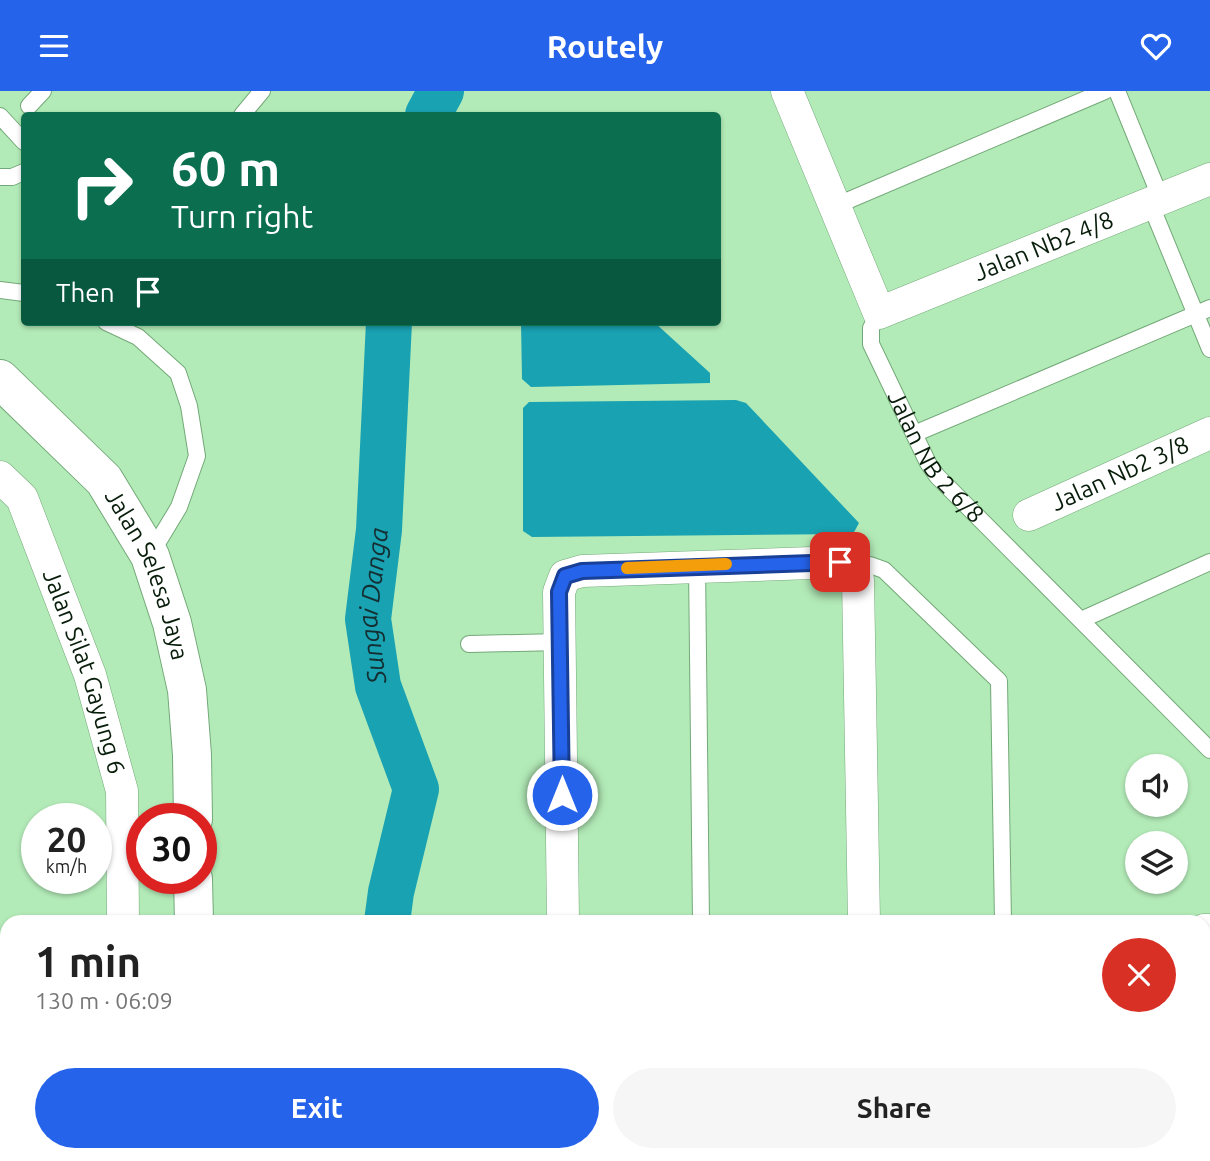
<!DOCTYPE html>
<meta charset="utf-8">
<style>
body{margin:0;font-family:Ubuntu,sans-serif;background:#f6f6f6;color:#222;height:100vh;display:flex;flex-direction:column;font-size:26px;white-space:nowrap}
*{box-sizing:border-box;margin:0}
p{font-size:23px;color:#767676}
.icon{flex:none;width:38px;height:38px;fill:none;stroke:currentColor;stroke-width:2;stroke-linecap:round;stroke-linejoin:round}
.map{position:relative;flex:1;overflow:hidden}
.sheet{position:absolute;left:0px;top:824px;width:1211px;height:247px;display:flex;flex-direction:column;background:#fff;border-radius:21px 21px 0 0;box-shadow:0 2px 5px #0004}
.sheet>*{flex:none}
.top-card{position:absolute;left:21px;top:21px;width:700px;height:214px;border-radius:7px;box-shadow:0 2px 5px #0004;background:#0b6e4f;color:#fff;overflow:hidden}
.controls{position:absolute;left:1125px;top:663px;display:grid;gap:14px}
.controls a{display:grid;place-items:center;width:63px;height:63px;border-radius:50%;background:#fff;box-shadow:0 2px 5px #0004;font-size:35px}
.speed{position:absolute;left:21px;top:712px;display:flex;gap:14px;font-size:35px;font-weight:700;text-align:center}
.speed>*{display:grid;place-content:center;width:91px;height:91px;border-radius:50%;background:#fff;box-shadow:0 2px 5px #0004;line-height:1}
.speed small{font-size:18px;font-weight:400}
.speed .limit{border:10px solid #d22;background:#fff;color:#111}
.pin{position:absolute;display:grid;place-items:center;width:60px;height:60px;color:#fff;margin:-30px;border-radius:14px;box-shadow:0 4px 10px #0006}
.me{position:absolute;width:77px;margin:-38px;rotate:0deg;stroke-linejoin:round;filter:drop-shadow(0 0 5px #0008)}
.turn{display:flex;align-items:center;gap:24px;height:147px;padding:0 35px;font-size:32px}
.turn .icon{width:91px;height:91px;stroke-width:2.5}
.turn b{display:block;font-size:49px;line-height:60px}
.then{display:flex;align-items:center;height:66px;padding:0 35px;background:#0003;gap:14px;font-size:26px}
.round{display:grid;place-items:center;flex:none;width:74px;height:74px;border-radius:37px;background:#f6f6f6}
.headline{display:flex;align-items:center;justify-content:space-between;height:119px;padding:0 35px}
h1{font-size:42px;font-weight:700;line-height:52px}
.primary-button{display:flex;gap:14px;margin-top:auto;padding:14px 35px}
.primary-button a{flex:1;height:80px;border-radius:42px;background:#2563eb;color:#fff;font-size:28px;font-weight:700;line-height:80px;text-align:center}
.primary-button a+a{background:#f6f6f6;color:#222}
header{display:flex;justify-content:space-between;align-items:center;height:91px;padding:0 35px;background:#2563eb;color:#fff;font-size:32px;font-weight:700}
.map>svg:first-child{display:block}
</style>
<header><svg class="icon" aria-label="menu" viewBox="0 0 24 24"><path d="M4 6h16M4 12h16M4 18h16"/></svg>Routely<svg class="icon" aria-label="heart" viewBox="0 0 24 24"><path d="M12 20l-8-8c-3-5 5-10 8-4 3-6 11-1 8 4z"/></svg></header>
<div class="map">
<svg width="1210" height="1070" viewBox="0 0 1210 1070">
<rect width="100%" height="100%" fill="#b3ebb8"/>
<path fill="#19a2b2" d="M 521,231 L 654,231 L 710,282 L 710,292 L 531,296 L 522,288 Z
M 736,309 L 746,312 L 859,432 L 853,443 L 532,446 L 523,440 L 523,317 L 529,311 Z"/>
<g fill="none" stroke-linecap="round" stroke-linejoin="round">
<g stroke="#19a2b2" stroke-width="46">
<path d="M 428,24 L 441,0"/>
<path id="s1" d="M 387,831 L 391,801 L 416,698 L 378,595 L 368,528 L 379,439 L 389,231"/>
<path d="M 391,1064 L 391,1070"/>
</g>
<defs>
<g id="lane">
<path d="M 1117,0 L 1161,108"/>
<path d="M 29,15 L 43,0"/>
<path d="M 242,24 L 262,0"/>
<path d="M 0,25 L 24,51"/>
<path d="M 0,86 L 12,86 L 24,81"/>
<path d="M 1150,112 L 1210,258"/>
<path d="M 835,115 L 1105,0"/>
<path d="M 0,199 L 24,202"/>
<path id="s2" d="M 879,222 L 871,237 L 871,253 L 928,372 L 937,385 L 1210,659"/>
<path d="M 106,231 L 138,246 L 178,282 L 189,315 L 197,365 L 179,416 L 150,464"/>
<path d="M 914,343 L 1210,217"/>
<path d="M 697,474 L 701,831"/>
<path d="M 850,475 L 870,474 L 884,479 L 999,590 L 1003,831"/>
<path d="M 1081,529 L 1210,471"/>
<path d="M 469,553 L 560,551"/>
<path d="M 1204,975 L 1210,975"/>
<path d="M 930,1064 L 930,1070"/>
</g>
<g id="street">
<path id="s3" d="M 787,0 L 879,222 L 1210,88"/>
<path id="s4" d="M 0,386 L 22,407 L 90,584 L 122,700 L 123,831"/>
<path id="s5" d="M 1029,424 L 1210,342"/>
<path d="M 563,831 L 559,501 L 565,485 L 582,480 L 840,471 L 850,475 L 858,489 L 864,831"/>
<path d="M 1204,839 L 1210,839"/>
<path d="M 12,1070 L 21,1064"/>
<path d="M 560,1070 L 560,1064"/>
</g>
<g id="secondary">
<path id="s6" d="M 0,288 L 104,389 L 150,465 L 172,532 L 187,599 L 192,664 L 193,728"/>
<path d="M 193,788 L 194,831"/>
<path d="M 196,1064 L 196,1070"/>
</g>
</defs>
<use href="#lane" stroke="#73a978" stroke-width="18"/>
<use href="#street" stroke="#73a978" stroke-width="33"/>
<use href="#secondary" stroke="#73a978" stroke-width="40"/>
<use href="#lane" stroke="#fff" stroke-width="16"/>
<use href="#street" stroke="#fff" stroke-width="32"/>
<use href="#secondary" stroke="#fff" stroke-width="38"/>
</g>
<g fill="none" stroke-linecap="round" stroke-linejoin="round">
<defs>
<path id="route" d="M 562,704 L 559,501 L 565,485 L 582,480 L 840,471"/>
</defs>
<use href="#route" stroke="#184099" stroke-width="18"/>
<use href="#route" stroke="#2563eb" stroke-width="12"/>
<path stroke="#f59e0b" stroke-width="12" d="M 627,477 L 726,473"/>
</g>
<g text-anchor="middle" stroke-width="6" stroke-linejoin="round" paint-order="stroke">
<g font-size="24" fill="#081e0b" stroke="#b3ebb8">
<text dy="8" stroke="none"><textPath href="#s3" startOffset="418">Jalan Nb2 4/8</textPath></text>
<text dy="8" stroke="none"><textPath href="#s2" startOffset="164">Jalan NB 2 6/8</textPath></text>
<text dy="8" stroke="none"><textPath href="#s5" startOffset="100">Jalan Nb2 3/8</textPath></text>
<text dy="8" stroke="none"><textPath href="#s6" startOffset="250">Jalan Selesa Jaya</textPath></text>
<text dy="8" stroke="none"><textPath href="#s4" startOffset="215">Jalan Silat Gayung 6</textPath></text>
</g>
<g font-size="26" font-style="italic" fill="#142e32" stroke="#b3ebb8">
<text dy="9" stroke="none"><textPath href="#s1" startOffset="327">Sungai Danga</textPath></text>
</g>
</g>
</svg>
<div class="controls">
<a><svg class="icon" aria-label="sound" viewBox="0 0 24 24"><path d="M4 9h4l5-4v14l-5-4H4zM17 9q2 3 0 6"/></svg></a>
<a><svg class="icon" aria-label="layers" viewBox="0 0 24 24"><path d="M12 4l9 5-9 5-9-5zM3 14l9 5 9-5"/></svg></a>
</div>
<div class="speed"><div>20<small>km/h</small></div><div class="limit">30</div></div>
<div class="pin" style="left:840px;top:471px;background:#d93025"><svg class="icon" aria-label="arrive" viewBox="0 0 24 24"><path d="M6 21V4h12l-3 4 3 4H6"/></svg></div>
<svg class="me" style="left:562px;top:704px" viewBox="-20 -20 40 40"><circle r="17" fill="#2563eb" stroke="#fff" stroke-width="3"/><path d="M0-11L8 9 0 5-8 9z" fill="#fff"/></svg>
<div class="top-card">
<div class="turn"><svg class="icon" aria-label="right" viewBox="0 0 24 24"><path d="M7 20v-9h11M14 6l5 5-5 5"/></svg><div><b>60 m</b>Turn right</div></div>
<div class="then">Then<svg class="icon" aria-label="arrive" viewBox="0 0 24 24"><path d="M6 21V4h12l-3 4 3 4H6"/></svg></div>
</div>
<section class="sheet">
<div class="headline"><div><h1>1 min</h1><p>130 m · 06:09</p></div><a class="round" style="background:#d93025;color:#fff"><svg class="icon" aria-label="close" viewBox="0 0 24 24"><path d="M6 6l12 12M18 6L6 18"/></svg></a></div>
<div class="primary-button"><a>Exit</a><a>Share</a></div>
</section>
</div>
